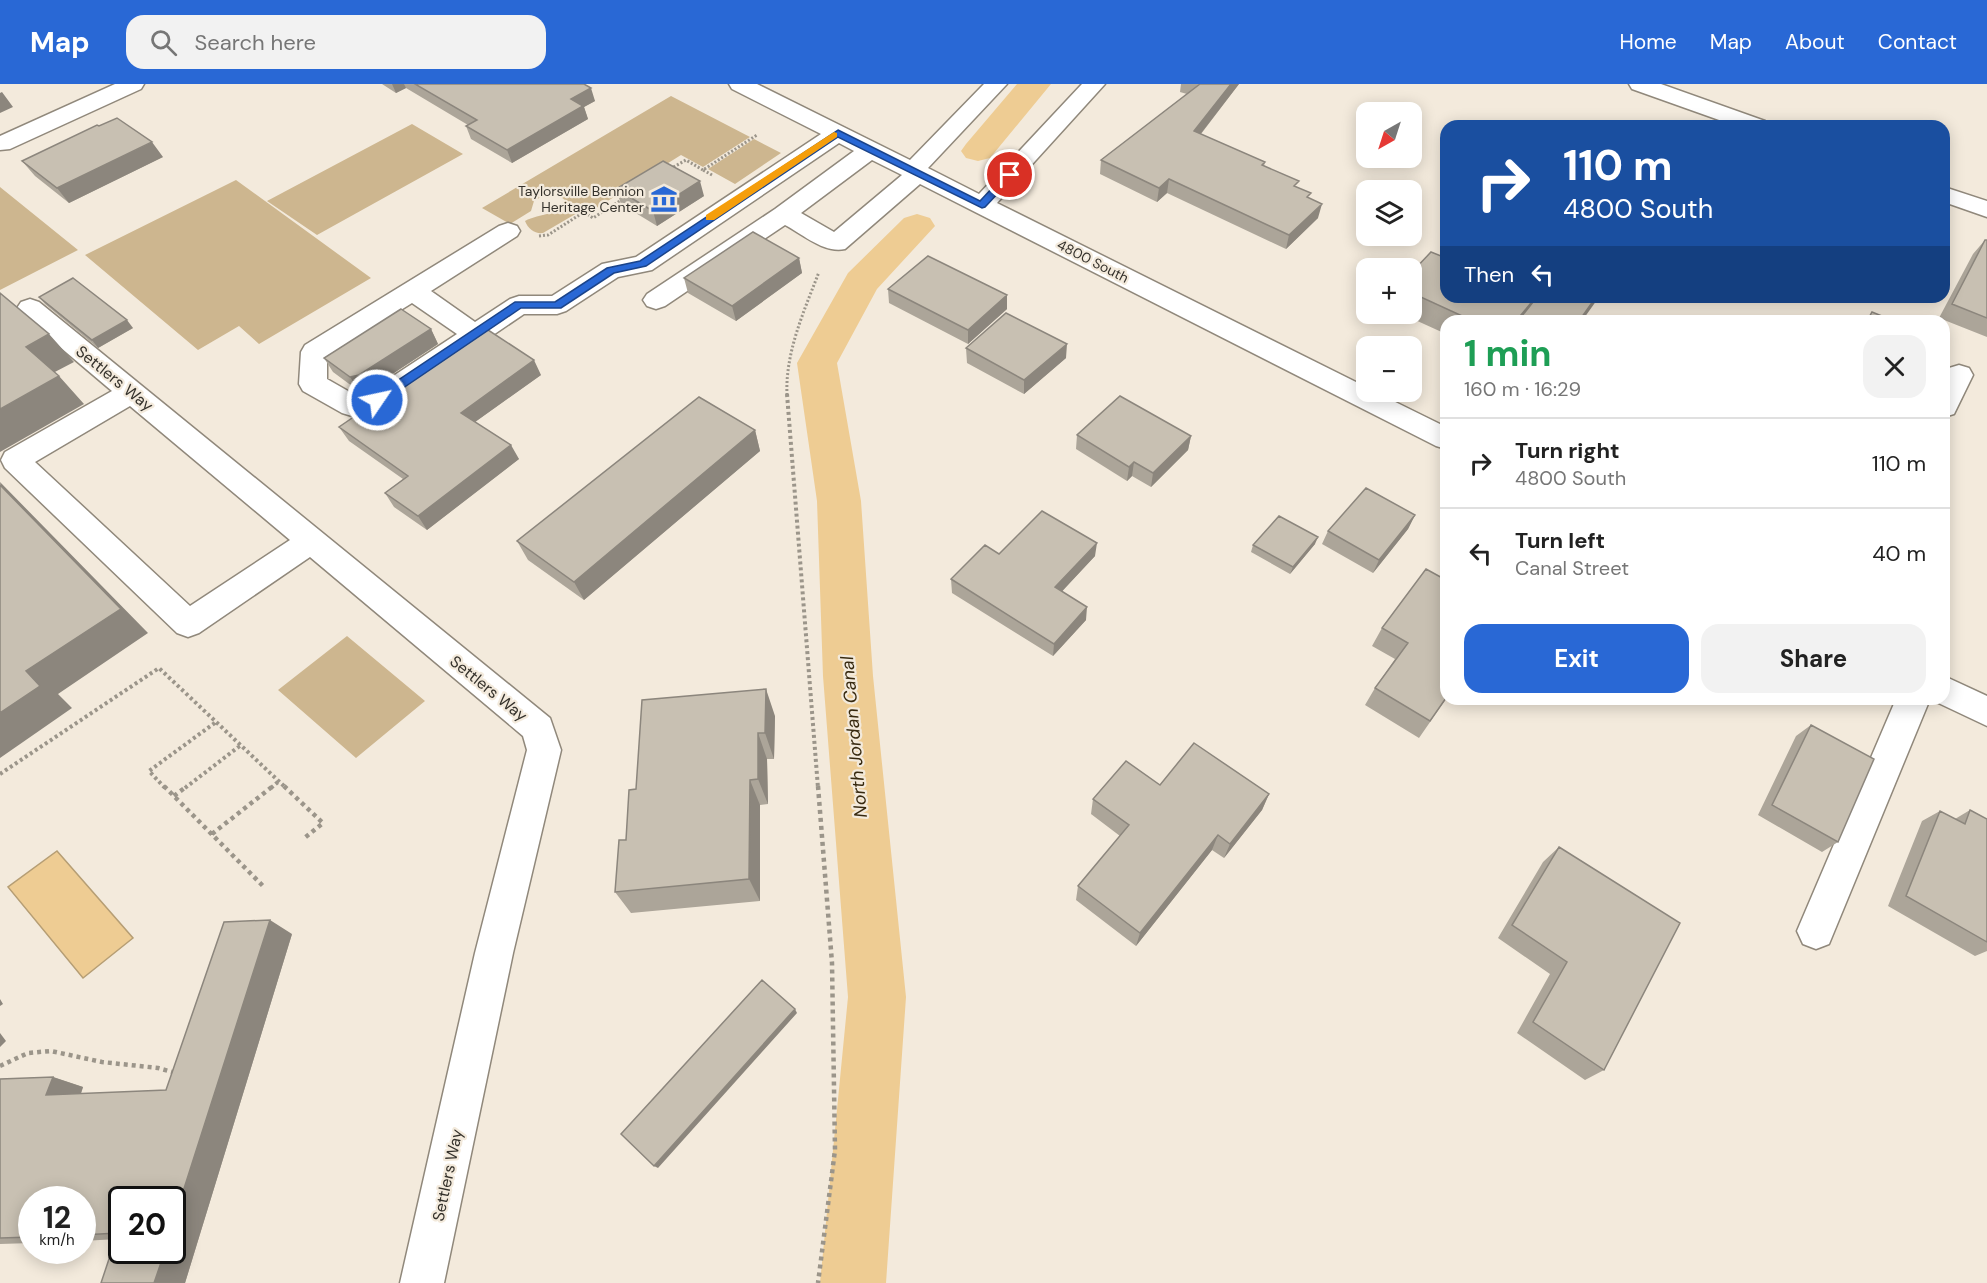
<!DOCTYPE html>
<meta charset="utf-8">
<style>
body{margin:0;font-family:"DM Sans",sans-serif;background:#f2f2f2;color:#222;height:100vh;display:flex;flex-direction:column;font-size:22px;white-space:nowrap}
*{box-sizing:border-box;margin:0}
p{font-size:20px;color:#767676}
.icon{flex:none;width:33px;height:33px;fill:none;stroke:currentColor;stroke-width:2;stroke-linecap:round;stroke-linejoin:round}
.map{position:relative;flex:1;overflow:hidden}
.drawer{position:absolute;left:1440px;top:231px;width:510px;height:390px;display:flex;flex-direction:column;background:#fff;border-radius:18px;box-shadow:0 3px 15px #0003}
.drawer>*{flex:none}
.banner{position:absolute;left:1440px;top:36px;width:510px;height:183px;border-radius:18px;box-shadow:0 3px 15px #0003;background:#1a4fa0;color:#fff;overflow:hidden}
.needle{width:39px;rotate:219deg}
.buttons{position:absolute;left:1356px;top:18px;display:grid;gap:12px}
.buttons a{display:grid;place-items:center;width:66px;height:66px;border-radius:12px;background:#fff;box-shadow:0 3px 15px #0003;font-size:30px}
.speed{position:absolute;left:18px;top:1102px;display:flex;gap:12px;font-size:30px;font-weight:700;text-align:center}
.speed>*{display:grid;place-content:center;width:78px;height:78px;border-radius:50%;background:#fff;box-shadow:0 3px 15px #0003;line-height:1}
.speed small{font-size:15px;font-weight:400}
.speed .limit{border:3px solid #111;border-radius:9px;background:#fff;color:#111}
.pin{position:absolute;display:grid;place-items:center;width:51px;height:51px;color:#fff;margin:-26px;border:3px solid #fff;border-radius:50%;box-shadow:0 2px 6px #0007}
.me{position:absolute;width:66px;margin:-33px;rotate:56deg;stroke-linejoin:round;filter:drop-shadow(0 0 4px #0008)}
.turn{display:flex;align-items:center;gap:21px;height:126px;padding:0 24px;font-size:27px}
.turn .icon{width:78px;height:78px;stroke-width:2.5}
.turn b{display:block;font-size:42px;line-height:51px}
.then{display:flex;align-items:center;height:57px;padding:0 24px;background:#0003;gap:12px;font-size:22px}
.round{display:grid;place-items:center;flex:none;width:63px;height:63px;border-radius:18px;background:#f2f2f2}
.headline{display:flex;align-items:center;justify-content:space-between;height:102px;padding:0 24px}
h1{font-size:36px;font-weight:700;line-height:45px;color:#1e9e55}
.primary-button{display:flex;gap:12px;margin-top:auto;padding:12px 24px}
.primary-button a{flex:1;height:69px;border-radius:18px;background:#2968d5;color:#fff;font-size:24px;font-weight:700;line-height:69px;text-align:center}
.primary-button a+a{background:#f2f2f2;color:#222}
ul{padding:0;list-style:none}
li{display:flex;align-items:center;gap:18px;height:90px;padding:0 24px;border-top:2px solid #e0e0e0}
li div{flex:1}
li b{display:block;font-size:22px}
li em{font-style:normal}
header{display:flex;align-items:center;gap:36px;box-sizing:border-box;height:84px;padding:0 30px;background:#2968d5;color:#fff}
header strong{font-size:28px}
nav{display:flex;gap:33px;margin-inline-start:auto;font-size:21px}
.search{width:420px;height:54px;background:#f2f2f2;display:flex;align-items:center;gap:15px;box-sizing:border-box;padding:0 21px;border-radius:18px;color:#767676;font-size:22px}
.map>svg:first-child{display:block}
</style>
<header>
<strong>Map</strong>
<div class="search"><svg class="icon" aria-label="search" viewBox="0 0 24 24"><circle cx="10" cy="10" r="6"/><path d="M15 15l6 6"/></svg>Search here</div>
<nav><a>Home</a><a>Map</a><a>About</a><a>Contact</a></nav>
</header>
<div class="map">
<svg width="1987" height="1199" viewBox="0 0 1987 1199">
<rect width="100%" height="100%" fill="#f3eadc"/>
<path fill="#cdb68f" d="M 671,12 L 750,53 L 703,83 L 681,71 L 590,128 L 584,125 L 543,149 C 535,150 528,145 525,137 C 540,129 560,132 565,116 C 555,107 544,110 534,117 L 531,127 L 510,140 L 482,124 Z
M 412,40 L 463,70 L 317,151 L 267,117 Z
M 754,55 L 781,69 L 735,100 L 708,85 Z
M 236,96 L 371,194 L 259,260 L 239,242 L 198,266 L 85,171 Z
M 0,103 L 78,166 L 0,206 Z
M 347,552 L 425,617 L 356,674 L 278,606 Z"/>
<path fill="#eecc93" stroke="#b69e74" stroke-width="1.5" d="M 57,767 L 133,854 L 83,894 L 8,803 Z"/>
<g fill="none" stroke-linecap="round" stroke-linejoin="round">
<path fill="#eecc93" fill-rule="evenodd" d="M 1017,0 L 1051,0 L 990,74 L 978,77 L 966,74 L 961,67 L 966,60 Z
M 917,130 L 930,134 L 935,142 L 877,205 L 837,279 L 861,417 L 873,592 L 906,913 L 886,1199 L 820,1199 L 848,913 L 823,592 L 817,417 L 797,279 L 848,189 L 904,134 Z"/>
<defs>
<path id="minor" d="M 115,0 L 144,0 L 141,5 L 10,65 L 0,66 L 0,52 Z
M 729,0 L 757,0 L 910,76 L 984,0 L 1007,0 L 928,84 L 979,110 L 1082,0 L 1105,0 L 997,119 L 1366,303 L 1366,308 L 1375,308 L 1446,343 L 1446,365 L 1436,362 L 920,100 L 845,165 C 825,170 802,150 785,141 L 665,222 L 656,225 L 647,222 L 643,216 L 647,210 L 775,125 L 854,67 L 839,59 L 652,186 L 618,193 L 566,227 L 557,230 L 524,230 L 387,323 L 352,332 L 342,329 L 303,307 L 299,300 L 301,268 L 305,261 L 499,142 L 508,139 L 517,142 L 520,147 L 517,152 L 431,207 L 475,238 L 510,215 L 519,212 L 552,212 L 602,180 L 636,173 L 821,50 L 732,5 ZM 872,76 L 902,91 L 834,148 L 801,129 ZM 412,219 L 457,250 L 369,308 L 355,311 L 327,295 L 327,272 Z
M 1629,0 L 1661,0 L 1765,37 L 1768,42 L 1736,42 L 1632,5 Z
M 1944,103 L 1987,117 L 1987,133 L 1944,118 Z
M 30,215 L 39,218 L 550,634 L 561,666 L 513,869 L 444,1199 L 400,1199 L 475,869 L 527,666 L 523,652 L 310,473 L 199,549 L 188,553 L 177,549 L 5,384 L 1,376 L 5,368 L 112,307 L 21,230 L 17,224 L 21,218 ZM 130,322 L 290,456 L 190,522 L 35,378 Z
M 1959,281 L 1969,284 L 1973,291 L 1954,330 L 1944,333 L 1944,294 L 1949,284 Z
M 1944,592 L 1987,612 L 1987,642 L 1932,616 L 1944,615 Z
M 1896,615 L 1930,615 L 1829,860 L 1816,865 L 1803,860 L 1797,847 Z"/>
</defs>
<use href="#minor" stroke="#90887b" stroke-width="3"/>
<path stroke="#9b958a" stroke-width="3" stroke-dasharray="2 2" stroke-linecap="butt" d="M 670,85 L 686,76 L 703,86
M 712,91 L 703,86 L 757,51
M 539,152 L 548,151 L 584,128 L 593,134 L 623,115
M 787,311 C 785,269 804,227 819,188"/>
<path stroke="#9b958a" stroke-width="4" stroke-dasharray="3 3" stroke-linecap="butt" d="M 787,310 L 818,704
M 0,690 L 159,584 L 286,704
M 165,704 L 149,687 L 216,638
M 185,704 L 241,661
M 271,704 L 278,698"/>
<path stroke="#9b958a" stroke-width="4.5" stroke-dasharray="4 4" stroke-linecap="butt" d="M 164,702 L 265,804
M 284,702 L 323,739 L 303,755
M 818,702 L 832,879 L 835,1066 L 818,1199
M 174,712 L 187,702
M 212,750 L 273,702
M 0,982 L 28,969 L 51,967 L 102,978 L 158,984 L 176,989"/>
<use href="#minor" fill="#fff" fill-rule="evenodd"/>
</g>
<path fill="#aca599" d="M 382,0 L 584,0 L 595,17 L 584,23 L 588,35 L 512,79 L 471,55 L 466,42 L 468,41 L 406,4 L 396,9 Z
M 1181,0 L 1239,0 L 1201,50 L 1265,78 L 1264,82 L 1297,103 L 1309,114 L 1318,134 L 1286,165 L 1167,109 L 1157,118 L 1100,90 L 1101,76 L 1187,10 L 1180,8 Z
M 163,73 L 69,119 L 35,92 L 22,77 Z
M 616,105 L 704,112 L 657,142 L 621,120 Z
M 1985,156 L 1987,156 L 1987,253 L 1939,234 L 1973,170 Z
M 799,174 L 802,189 L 736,237 L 688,209 L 684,194 Z
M 1412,188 L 1535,214 L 1533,218 L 1582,237 L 1446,237 L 1446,250 L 1402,230 L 1412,230 Z
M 888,205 L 1007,211 L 1007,225 L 968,260 L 889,219 Z
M 39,213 L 133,244 L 98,264 L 45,220 Z
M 431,245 L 438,260 L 368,306 L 360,308 L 333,288 L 324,274 Z
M 457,263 L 541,291 L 475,338 L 519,375 L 427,446 L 394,423 L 385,409 L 403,395 L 349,357 L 339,343 L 378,316 L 376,312 Z
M 966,264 L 1066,274 L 1024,310 L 967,279 Z
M 755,346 L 760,367 L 584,516 L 528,476 L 517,457 Z
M 1077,351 L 1191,352 L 1188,366 L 1151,403 L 1132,392 L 1127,397 L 1076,365 Z
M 1415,431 L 1408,445 L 1373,489 L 1322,460 L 1328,447 Z
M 1315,460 L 1290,490 L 1251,468 L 1253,461 Z
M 999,470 L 1095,472 L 1062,507 L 1086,536 L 1053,572 L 952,509 L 951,495 Z
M 1426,485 L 1446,615 L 1419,654 L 1365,621 L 1375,604 L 1395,575 L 1372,562 L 1382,544 Z
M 775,632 L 774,675 L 767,675 L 768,720 L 760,721 L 760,817 L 631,829 L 615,808 L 636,705 Z
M 1811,641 L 1838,758 L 1822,768 L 1758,731 L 1796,652 Z
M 1160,701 L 1269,710 L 1262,726 L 1224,774 L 1212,766 L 1136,862 L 1076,816 L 1078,802 L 1120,752 L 1091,730 L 1093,715 Z
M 1970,726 L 1987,735 L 1987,867 L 1975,872 L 1888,822 L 1922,737 L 1940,727 L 1955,735 Z
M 1559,763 L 1604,986 L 1585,996 L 1517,949 L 1550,890 L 1498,854 L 1543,778 Z
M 292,850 L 185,1199 L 119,1170 L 118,1155 L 82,1157 L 82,1116 L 32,1116 L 32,1159 L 0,1160 L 0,995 L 53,993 L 83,1003 L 81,1010 L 166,1006 Z"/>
<path fill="#8c867d" d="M 392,0 L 404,0 L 406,4 L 396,9 Z
M 1231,0 L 1239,0 L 1192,61 L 1194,47 Z
M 591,4 L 595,17 L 584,23 L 588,35 L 512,79 L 507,66 L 571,15 Z
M 2,8 L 13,23 L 0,29 L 0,9 Z
M 152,58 L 163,73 L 69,119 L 57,104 Z
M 1169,95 L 1167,109 L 1157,118 L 1159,104 Z
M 700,97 L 704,112 L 657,142 L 653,127 Z
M 1322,120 L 1318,134 L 1286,165 L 1289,151 Z
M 799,174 L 802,189 L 736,237 L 732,222 Z
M 1007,211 L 1007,225 L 968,260 L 968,246 Z
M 1596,213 L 1599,213 L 1582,237 L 1579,237 Z
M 1535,214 L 1523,237 L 1516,237 Z
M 127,236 L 133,244 L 98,264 L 92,256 Z
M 431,245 L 438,260 L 368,306 L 360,308 L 350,293 Z
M 49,250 L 74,278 L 51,290 L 26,263 Z
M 1067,260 L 1066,274 L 1024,310 L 1024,296 Z
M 534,276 L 541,291 L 468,343 L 461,329 Z
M 59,292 L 84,320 L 0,368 L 0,325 Z
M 755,346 L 760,367 L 584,516 L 574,498 Z
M 1191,352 L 1188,366 L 1151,403 L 1153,389 Z
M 511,361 L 519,375 L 427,446 L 418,432 Z
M 1134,378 L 1132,392 L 1127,397 L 1129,383 Z
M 0,398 L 148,549 L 58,610 L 72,624 L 0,674 L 0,629 L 26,587 Z
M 1415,431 L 1408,445 L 1373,489 L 1379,476 Z
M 1318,453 L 1315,460 L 1290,490 L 1293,483 Z
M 1097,459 L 1095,472 L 1054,516 L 1055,503 Z
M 1087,523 L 1086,536 L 1053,572 L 1054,560 Z
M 766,605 L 775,632 L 774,675 L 765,649 Z
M 758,649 L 767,675 L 768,720 L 758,695 Z
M 750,696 L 760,721 L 760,817 L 749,795 Z
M 1269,710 L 1262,726 L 1224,774 L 1230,760 Z
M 1218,751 L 1212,766 L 1136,862 L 1140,849 Z
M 270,836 L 292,850 L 185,1199 L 154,1199 L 165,1167 L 172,1167 L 172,1142 Z
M 0,915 L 3,920 L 0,922 Z
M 795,925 L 797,929 L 658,1084 L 654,1082 Z
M 0,949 L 6,957 L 0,963 Z
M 53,993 L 83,1003 L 77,1020 L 46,1011 Z"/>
<path fill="#c8c0b2" stroke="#8c867d" stroke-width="1.5" d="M 415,0 L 584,0 L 591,4 L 571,15 L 583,22 L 507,66 L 466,42 L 477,36 Z
M 1200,0 L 1231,0 L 1194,47 L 1265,78 L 1262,81 L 1299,97 L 1294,102 L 1311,109 L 1307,113 L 1322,120 L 1289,151 L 1169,95 L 1159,104 L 1101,76 Z
M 117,34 L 152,58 L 57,104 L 22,77 L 97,41 L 99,42 Z
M 663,77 L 700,97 L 653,127 L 616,105 Z
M 753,148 L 799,174 L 732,222 L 684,194 Z
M 1985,156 L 1987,156 L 1987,234 L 1952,220 Z
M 1431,168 L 1446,174 L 1446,213 L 1533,213 L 1535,214 L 1516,237 L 1473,237 L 1412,209 L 1412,188 Z
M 928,172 L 1007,211 L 968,246 L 888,205 Z
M 73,194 L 127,236 L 92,256 L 39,213 Z
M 0,209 L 49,250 L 26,263 L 59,292 L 0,325 Z
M 1537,213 L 1596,213 L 1579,237 L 1518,237 Z
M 401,225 L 431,245 L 359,291 L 350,293 L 324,274 Z
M 1872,228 L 1894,237 L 1867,237 Z
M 1006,229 L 1067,260 L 1024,296 L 966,264 Z
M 485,244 L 534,276 L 461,329 L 511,361 L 418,432 L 385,409 L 408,392 L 339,343 L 380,315 L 376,312 L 454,260 L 457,263 Z
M 1120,312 L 1191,352 L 1153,389 L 1134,378 L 1129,383 L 1077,351 Z
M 699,313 L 755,346 L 574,498 L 517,457 Z
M 0,401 L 121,525 L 26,587 L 40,602 L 0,629 Z
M 1366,404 L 1415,431 L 1379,476 L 1328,447 Z
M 1042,427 L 1097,459 L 1055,503 L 1087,523 L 1054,560 L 951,495 L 985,461 L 999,470 Z
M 1279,432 L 1318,453 L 1293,483 L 1253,461 Z
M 1426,485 L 1446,496 L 1446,614 L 1430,637 L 1375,604 L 1408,559 L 1382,544 Z
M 766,605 L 765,649 L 758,649 L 758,695 L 750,696 L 749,795 L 615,808 L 619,756 L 626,756 L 629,706 L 636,705 L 642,616 Z
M 1811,641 L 1874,675 L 1838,758 L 1772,721 Z
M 1194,659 L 1269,710 L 1230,760 L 1218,751 L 1140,849 L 1078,802 L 1129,741 L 1093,715 L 1126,677 L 1160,701 Z
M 1970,726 L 1987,735 L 1987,858 L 1906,812 L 1940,727 L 1965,740 Z
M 1559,763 L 1680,839 L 1604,986 L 1533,938 L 1567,878 L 1512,841 Z
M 270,836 L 172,1142 L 172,1116 L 122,1116 L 122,1167 L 165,1167 L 154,1199 L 101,1199 L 110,1172 L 119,1170 L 117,1149 L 82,1151 L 82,1116 L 32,1116 L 32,1153 L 0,1154 L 0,995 L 53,993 L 46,1011 L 166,1006 L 224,838 Z
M 762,896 L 795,925 L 654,1082 L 621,1050 Z"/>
<path fill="#2968d5" stroke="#1b448a" stroke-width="1.5" d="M 838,46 L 980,117 L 1006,89 L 1015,91 L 985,123 L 982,124 L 838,53 L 646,182 L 614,189 L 561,224 L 521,224 L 381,319 L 373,319 L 373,313 L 515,218 L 555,218 L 607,184 L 640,177 Z"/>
<path fill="#f59e0b" d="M 834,48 L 837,49 L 837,53 L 714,136 L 706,136 L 706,131 Z"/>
<defs>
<symbol id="museum-bare" viewBox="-9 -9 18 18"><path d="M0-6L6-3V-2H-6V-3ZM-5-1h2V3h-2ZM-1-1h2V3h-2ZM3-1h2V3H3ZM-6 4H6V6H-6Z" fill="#2968d5" stroke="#f3eadc" stroke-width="2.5" paint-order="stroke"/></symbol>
</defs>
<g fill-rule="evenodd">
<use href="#museum-bare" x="645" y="96" width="38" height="38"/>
</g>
<g text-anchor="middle" stroke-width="4.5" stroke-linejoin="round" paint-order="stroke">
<g font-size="14" fill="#34312b" stroke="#f3eadc" text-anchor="end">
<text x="644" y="112">Taylorsville Bennion<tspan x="644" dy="16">Heritage Center</tspan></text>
</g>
<g font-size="14" fill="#34312b" stroke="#f3eadc">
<text transform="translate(1093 177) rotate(27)" y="5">4800 South</text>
</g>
<g font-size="16" fill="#34312b" stroke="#f3eadc">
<text transform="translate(115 294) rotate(39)" y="6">Settlers Way</text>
<text transform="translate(489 604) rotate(39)" y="6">Settlers Way</text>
<text transform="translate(447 1091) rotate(-78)" y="6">Settlers Way</text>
</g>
<g font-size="18" font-style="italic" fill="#37290f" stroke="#f3eadc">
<text transform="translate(854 653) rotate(-95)" y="6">North Jordan Canal</text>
</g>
</g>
</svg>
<div class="buttons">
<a><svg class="needle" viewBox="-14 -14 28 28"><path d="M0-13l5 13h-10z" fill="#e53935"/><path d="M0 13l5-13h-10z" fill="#767676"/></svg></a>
<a><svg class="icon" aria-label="layers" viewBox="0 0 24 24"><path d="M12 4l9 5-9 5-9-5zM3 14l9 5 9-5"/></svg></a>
<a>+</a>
<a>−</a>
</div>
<div class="speed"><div>12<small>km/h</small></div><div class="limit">20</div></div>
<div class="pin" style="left:1010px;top:91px;background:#d93025"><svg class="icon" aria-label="arrive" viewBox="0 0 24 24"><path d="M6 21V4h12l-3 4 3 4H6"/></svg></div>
<svg class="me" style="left:377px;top:316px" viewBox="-20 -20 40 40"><circle r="17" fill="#2968d5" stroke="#fff" stroke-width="3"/><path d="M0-11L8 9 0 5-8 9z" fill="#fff"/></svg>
<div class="banner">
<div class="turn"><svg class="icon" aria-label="right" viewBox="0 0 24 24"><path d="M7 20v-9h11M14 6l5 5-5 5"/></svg><div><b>110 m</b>4800 South</div></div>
<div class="then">Then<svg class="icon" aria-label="left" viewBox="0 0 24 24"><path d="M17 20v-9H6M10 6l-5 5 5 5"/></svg></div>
</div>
<section class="drawer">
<div class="headline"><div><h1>1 min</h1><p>160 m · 16:29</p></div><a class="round"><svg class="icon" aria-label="close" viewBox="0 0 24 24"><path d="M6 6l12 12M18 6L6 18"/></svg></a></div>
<ul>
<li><svg class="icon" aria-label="right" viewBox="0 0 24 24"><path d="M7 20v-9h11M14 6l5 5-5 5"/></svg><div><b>Turn right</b><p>4800 South</p></div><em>110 m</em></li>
<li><svg class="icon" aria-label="left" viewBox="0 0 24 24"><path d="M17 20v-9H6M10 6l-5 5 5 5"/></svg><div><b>Turn left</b><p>Canal Street</p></div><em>40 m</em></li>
</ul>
<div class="primary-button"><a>Exit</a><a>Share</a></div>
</section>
</div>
